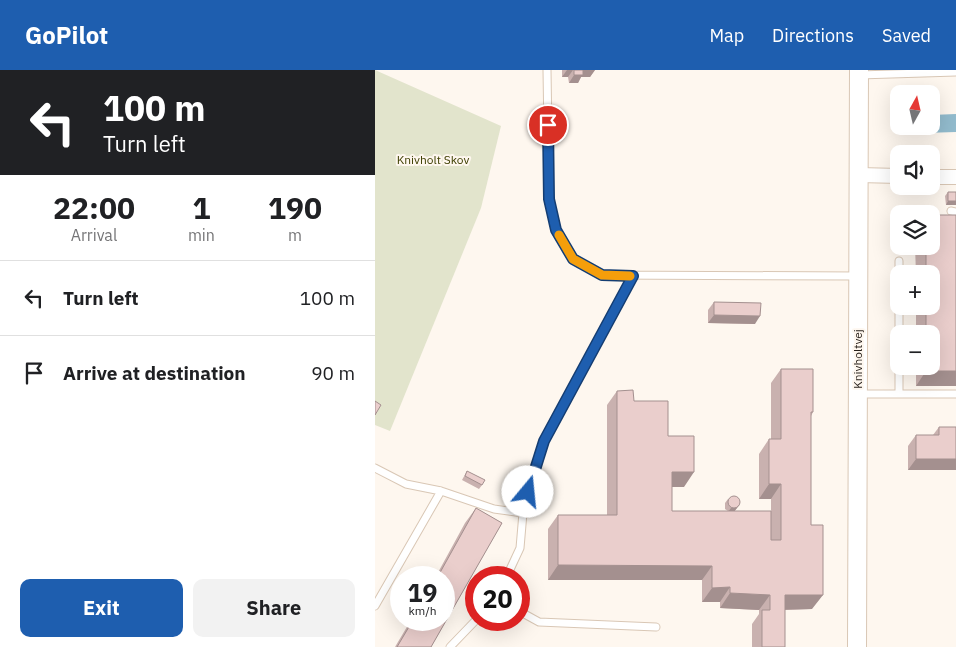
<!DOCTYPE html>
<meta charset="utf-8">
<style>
body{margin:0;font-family:"IBM Plex Sans",sans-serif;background:#f2f2f2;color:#202124;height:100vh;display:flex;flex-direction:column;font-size:19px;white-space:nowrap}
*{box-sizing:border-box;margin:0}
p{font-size:16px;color:#757577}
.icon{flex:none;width:28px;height:28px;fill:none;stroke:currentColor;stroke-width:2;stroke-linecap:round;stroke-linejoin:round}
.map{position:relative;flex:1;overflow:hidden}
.details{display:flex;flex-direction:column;background:#fff;width:375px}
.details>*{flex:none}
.top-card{background:#202124;color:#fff;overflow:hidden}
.needle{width:32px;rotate:8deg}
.tools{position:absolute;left:515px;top:15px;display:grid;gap:10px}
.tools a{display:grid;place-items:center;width:50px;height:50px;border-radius:10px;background:#fff;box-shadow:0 5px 20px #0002;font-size:25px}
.speed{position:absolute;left:15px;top:496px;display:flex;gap:10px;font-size:25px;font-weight:700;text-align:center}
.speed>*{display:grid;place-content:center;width:65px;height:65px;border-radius:50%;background:#fff;box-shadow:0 5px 20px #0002;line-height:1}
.speed small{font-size:12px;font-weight:400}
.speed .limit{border:8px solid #d22;background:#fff;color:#111}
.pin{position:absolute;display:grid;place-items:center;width:42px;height:42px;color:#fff;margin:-21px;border:2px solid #fff;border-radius:50%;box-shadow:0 1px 5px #0007}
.me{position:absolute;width:55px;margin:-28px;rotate:17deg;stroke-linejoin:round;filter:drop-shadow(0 0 4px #0008)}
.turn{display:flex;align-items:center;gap:18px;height:105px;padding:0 20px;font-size:22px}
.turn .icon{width:65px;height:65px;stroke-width:2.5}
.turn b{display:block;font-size:35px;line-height:42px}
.eta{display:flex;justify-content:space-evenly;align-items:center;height:85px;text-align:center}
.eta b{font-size:30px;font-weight:700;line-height:35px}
.cta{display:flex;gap:10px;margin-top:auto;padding:10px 20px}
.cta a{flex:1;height:58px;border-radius:10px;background:#1e5eaf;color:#fff;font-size:20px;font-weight:700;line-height:58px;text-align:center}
.cta a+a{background:#f2f2f2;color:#202124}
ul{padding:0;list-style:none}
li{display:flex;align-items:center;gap:15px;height:75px;padding:0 20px;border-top:1px solid #e0e0e0}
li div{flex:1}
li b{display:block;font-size:19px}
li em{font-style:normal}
header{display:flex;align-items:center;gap:30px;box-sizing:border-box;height:70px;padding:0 25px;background:#1e5eaf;color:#fff}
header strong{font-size:24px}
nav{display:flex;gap:28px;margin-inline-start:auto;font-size:18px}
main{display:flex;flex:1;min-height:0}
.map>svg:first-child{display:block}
</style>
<header>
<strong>GoPilot</strong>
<nav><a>Map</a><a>Directions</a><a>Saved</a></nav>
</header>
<main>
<section class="details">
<div class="top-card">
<div class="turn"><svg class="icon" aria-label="left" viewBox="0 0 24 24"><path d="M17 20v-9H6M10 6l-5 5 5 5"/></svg><div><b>100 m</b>Turn left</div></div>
</div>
<div class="eta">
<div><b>22:00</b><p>Arrival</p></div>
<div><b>1</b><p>min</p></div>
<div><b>190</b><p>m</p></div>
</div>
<ul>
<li><svg class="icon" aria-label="left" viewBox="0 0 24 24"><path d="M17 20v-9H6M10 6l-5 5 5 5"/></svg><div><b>Turn left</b></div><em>100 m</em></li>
<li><svg class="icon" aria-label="arrive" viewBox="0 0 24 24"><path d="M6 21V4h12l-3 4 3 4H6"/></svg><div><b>Arrive at destination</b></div><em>90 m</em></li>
</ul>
<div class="cta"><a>Exit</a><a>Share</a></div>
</section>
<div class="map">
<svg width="581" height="577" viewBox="0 0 581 577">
<rect width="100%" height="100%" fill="#fef7ef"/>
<path fill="#e2e4cc" d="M 0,0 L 126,56 L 106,138 L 15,361 L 0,355 Z"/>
<path fill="#92bbcd" d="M 581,44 L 581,62 L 549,63 L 543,61 L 541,56 L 556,56 L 556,45 Z"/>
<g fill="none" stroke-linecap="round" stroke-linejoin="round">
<defs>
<path id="service" d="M 172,0 L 174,129 L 181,160 L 199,189 L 227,205 L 483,206
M 484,5 L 581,2
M 576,141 L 581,142
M 524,191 L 524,324
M 484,324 L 581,324
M 0,398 L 31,414 L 66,421 L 119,439 L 148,443
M 131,508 L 145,478 L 148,443 L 169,371 L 258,206
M 0,536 L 66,421
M 144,541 L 164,552 L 281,557
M 75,577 L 101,550"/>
<path id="minor" d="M 484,105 L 524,106
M 556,107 L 581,107"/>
<path id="tertiary" d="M 482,577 L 484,0"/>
</defs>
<use href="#service" stroke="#d9c7b5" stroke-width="9"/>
<use href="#minor" stroke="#d9c7b5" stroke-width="16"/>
<use href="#tertiary" stroke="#d9c7b5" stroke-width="20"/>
<use href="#service" stroke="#fff" stroke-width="7"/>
<use href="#minor" stroke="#fff" stroke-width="14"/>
<use href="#tertiary" stroke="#fff" stroke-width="18"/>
</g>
<path fill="#c9b1af" d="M 187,0 L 220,0 L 215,7 L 206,7 L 203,13 L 194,13 L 193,7 L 187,7 Z
M 573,122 L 581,135 L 571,135 L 570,126 Z
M 540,176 L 556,176 L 581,316 L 541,316 L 541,296 L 556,296 L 556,264 L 541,264 L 541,236 L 556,236 L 556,204 L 541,204 Z
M 339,232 L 380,254 L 333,253 L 333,240 Z
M 406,299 L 438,342 L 436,346 L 436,455 L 437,539 L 410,540 L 410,577 L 377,577 L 377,554 L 384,544 L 384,540 L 345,538 L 345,532 L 327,532 L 327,510 L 173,510 L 173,459 L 183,445 L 232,445 L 232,335 L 242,321 L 259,331 L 293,366 L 309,417 L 297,417 L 297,441 L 353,441 L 350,439 L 350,433 L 353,429 L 362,438 L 359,441 L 396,470 L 396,429 L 384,429 L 384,384 L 394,369 L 396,369 L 396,313 Z
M 564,357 L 581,357 L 581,400 L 533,400 L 533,376 L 541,365 L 558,365 Z
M 92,401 L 107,415 L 104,419 L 87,410 Z
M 101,438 L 127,453 L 56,577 L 20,577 L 36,550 L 69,550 L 69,508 L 60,508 L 90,453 Z"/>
<path fill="#a4908f" d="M 192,0 L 198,0 L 193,7 L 187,7 Z
M 208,0 L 220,0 L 215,7 L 206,7 L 203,13 L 194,13 L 199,5 Z
M 573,131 L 581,131 L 581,135 L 571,135 Z
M 339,245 L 385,246 L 380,254 L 333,253 Z
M 551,301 L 581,301 L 581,316 L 541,316 Z
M 541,389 L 581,389 L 581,400 L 533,400 Z
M 297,402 L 319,402 L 309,417 L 286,417 Z
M 394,414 L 406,414 L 396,429 L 384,429 Z
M 365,434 L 359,442 L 353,442 L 356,438 Z
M 183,495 L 337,496 L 327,510 L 173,510 Z
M 355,517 L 345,532 L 327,532 L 337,518 Z
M 355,523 L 395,525 L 384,540 L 345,538 Z
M 410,525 L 448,525 L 437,539 L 399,540 Z"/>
<path fill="#eacecc" stroke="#a4908f" d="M 199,0 L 208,0 L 208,5 L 199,5 Z
M 573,122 L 581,122 L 581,131 L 573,131 Z
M 556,145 L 581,145 L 581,301 L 551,301 L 551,296 L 556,296 L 556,264 L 551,264 L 551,236 L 556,236 L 556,204 L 551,204 L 551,176 L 556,176 Z
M 339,232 L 386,233 L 385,246 L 339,245 Z
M 406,299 L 438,299 L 438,342 L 436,342 L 436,455 L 448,455 L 448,525 L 410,525 L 410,577 L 387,577 L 387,540 L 395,540 L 395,525 L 355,523 L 355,517 L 337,518 L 337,496 L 183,495 L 183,445 L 242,445 L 242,321 L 258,320 L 259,331 L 293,331 L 293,366 L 319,366 L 319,402 L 297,402 L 297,441 L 396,441 L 396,470 L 406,470 L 406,414 L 394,414 L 394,369 L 406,369 Z
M 0,331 L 6,335 L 0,345 Z
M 564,357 L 581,357 L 581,389 L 541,389 L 541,365 L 564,365 Z
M 92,401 L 110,410 L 107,415 L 90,406 Z
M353 432a6 6 0 1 1 12 0a6 6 0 1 1-12 0Z
M 101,438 L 127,453 L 56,577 L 22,577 L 38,550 L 69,550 L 69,508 L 62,508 Z"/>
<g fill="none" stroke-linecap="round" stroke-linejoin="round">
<defs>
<path id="route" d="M 153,422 L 169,371 L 258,206 L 227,205 L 198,189 L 181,160 L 174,129 L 173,55"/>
</defs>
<use href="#route" stroke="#143d72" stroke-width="12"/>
<use href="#route" stroke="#1e5eaf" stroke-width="9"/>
<path stroke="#f59e0b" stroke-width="9" d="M 184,165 L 198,189 L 227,205 L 255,206"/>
</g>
<g text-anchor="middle" stroke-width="4" stroke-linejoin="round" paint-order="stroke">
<g font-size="12" fill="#3e3f00" stroke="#fef7ef">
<text x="58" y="94">Knivholt Skov</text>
</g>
<g font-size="12" fill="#261f19" stroke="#fef7ef">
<text transform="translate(483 289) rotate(-90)" y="4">Knivholtvej</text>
</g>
</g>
</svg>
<div class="tools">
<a><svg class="needle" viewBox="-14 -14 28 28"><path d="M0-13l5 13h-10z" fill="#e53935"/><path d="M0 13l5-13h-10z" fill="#757577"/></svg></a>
<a><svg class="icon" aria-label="sound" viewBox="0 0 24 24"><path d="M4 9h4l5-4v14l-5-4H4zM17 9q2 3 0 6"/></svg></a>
<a><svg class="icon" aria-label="layers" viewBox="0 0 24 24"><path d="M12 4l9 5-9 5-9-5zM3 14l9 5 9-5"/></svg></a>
<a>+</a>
<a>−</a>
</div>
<div class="speed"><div>19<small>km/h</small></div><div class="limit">20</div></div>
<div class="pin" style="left:173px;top:55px;background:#d93025"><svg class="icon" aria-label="arrive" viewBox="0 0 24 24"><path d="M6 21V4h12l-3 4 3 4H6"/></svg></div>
<svg class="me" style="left:153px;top:422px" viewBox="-20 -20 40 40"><circle r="19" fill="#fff"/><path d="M0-13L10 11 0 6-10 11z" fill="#1e5eaf"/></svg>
</div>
</main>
